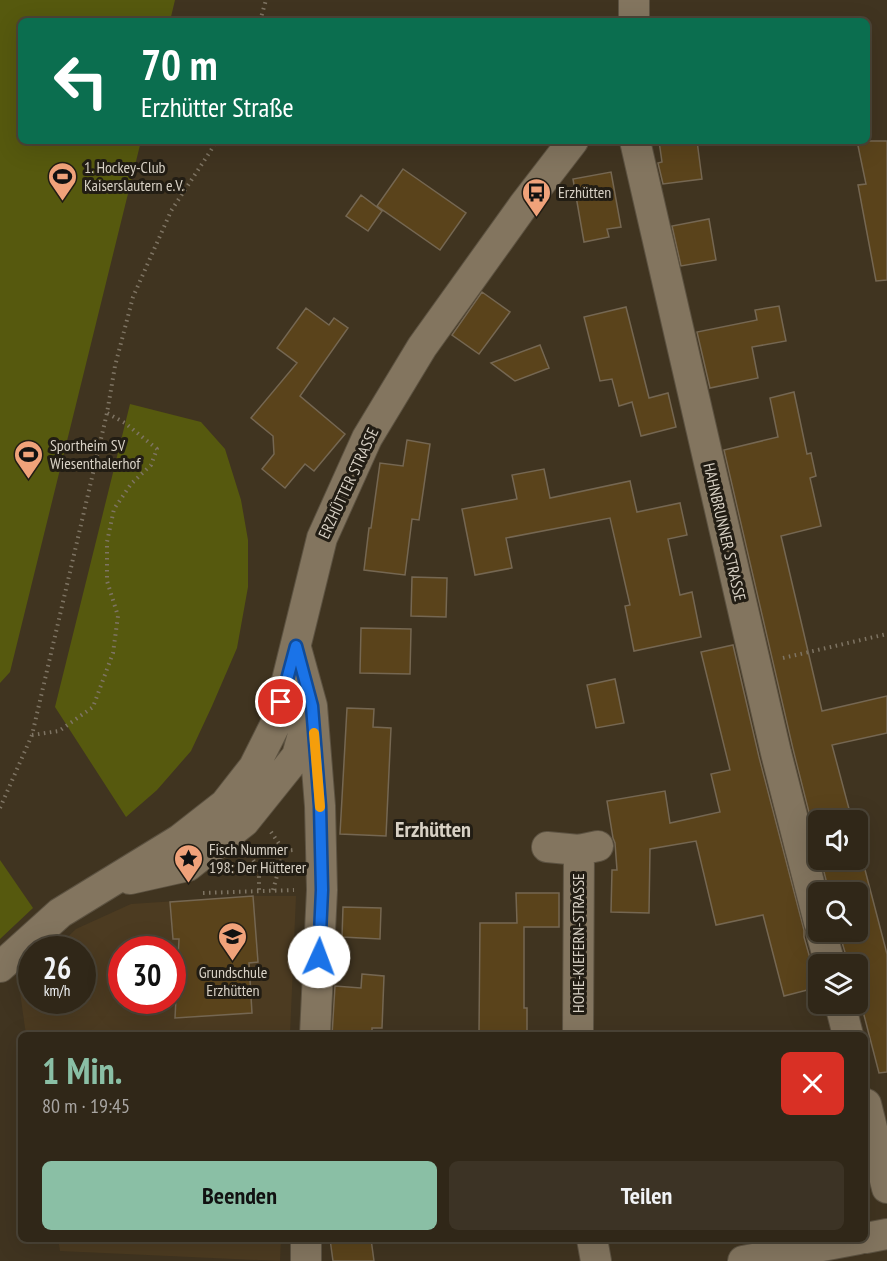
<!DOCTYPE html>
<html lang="de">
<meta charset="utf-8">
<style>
body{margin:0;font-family:"PT Sans Narrow",sans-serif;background:#3c3325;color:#f1f3f6;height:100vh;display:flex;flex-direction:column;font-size:22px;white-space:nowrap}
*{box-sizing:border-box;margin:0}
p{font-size:20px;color:#a8a5a2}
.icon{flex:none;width:33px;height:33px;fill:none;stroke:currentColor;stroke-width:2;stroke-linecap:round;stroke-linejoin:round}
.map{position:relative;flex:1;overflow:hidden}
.sheet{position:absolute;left:18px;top:1032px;width:850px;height:210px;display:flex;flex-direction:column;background:#302718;border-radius:9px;box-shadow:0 6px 24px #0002,0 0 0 2px #4b4437}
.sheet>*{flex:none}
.guide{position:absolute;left:18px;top:18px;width:852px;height:126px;border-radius:9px;box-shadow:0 6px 24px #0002,0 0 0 2px #4b4437;background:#0b6e4f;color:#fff;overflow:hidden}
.buttons{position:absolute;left:808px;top:810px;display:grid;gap:12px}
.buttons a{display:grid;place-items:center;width:60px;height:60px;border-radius:9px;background:#302718;box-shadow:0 6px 24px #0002,0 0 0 2px #4b4437;font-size:30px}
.speed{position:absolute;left:18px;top:936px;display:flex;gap:12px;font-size:30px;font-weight:700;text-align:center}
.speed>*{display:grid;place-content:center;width:78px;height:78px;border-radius:50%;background:#302718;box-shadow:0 6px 24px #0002,0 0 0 2px #4b4437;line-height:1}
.speed small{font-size:15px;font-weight:400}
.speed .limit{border:9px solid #d22;background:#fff;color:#111}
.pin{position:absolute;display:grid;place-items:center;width:51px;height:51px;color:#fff;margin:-26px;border:3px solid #fff;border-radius:50%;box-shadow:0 2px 6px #0007}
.me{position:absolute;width:66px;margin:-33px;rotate:2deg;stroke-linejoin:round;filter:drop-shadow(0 0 4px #0008)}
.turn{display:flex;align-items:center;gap:21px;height:126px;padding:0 24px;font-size:27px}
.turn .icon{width:78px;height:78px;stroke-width:2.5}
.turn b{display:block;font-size:42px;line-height:51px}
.round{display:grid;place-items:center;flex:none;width:63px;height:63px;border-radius:9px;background:#3c3325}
.head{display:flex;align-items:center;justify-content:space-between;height:102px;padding:0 24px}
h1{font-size:36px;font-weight:700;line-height:45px;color:#8abfa5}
.button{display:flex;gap:12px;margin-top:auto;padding:12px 24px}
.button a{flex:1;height:69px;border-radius:9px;background:#8abfa5;color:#111;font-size:24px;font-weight:700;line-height:69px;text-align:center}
.button a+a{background:#3c3325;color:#f1f3f6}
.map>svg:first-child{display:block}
</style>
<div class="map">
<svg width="887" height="1261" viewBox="0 0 887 1261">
<rect width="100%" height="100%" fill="#403420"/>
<path fill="#4c3b21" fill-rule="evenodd" d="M 253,896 L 296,896 L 290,1035 L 26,1035 L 19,985 L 31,973 L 32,1000 L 82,1000 L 82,950 L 55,949 L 76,929 L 131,904 ZM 122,950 L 172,950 L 172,1000 L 122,1000 Z
M 58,1239 L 281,1239 L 280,1261 L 60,1251 Z"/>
<path fill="#56590e" d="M 0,0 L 175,0 L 170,21 L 21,21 L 21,141 L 141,141 L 10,672 L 0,683 Z
M 130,404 L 201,422 L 225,449 L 241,500 L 248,540 L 248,587 L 237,648 L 212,706 L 191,751 L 157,790 L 126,817 L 55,707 Z
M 0,860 L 33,908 L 0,939 Z"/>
<path fill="#5a431b" stroke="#756752" stroke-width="1.5" d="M 659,141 L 697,141 L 702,179 L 663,184 L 658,163 L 662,162 Z
M 857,141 L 887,141 L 887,280 L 876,281 L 858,185 L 866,184 Z
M 403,169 L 466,213 L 440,250 L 377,206 Z
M 611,172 L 621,227 L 607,229 L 609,237 L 584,242 L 573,179 Z
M 361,195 L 382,211 L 368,231 L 346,216 Z
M 709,219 L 716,260 L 681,266 L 672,226 Z
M 482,292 L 510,312 L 479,354 L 452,335 Z
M 779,306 L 786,341 L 752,347 L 758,378 L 710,388 L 697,332 L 757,320 L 755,310 Z
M 626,307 L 649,398 L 668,393 L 676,427 L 641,436 L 632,402 L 619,406 L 612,379 L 600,381 L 584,317 Z
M 306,308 L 329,325 L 334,318 L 348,328 L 300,396 L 345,434 L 314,471 L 305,464 L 285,488 L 262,469 L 274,454 L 273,436 L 251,418 L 297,363 L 277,348 Z
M 540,345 L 549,368 L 515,381 L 491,363 Z
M 794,392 L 807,454 L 811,453 L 816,476 L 810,478 L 821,526 L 781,536 L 822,711 L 887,696 L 887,733 L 832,745 L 852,820 L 819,820 L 819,852 L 793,749 L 724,450 L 778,437 L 770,398 Z
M 407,440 L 430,444 L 419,520 L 412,519 L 405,575 L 364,570 L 369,528 L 371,528 L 380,463 L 403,466 Z
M 544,469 L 550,498 L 630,481 L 637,512 L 680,503 L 687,535 L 668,539 L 680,595 L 692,592 L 701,637 L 634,651 L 625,606 L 630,605 L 610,518 L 506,538 L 512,568 L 475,575 L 462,509 L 517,499 L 512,475 Z
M 412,577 L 447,578 L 446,617 L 411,616 Z
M 361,628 L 411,629 L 410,674 L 360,673 Z
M 733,645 L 759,757 L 804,930 L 804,937 L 813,969 L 819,977 L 819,987 L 784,996 L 763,915 L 716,925 L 696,841 L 650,849 L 649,913 L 611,912 L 612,870 L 617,870 L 615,843 L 613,838 L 607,801 L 665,791 L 670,823 L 720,812 L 711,774 L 730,770 L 701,652 Z
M 615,679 L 624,723 L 596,728 L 587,685 Z
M 347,708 L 374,709 L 373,727 L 391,728 L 386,836 L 340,834 Z
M 858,843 L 887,954 L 887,1072 L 879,1073 L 858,992 L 858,964 L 847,964 L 847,959 L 839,932 L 858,932 L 858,892 L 829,892 L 821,860 L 858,860 Z
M 516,893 L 559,893 L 559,927 L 524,927 L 524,1008 L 527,1008 L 527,1035 L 479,1035 L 480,923 L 517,923 Z
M 253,896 L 258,962 L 249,963 L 252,1013 L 175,1018 L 179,939 L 173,939 L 170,902 Z
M 343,907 L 381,908 L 380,939 L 342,937 Z
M 362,974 L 384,976 L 382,1028 L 372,1028 L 372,1035 L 332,1035 L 335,986 L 361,988 Z
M 330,1239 L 371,1239 L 374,1261 L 333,1261 Z"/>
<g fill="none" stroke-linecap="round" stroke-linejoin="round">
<defs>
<path id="minor" d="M 634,0 L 634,21
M 635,141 L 776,753 L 819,922
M 296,648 L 312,706 L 320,806 L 322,890 L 315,1035
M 547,847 L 579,850 L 598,846
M 130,879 L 188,866 L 244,822 L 297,756 L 307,720
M 821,932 L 830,964
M 0,967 L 60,913 L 179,840 L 225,804 L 254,767 L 277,721 L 322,538 L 367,438 L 422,347 L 523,206 L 573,141
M 840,1004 L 848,1035
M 578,1035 L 579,850
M 866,1104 L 887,1188
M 866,1238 L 887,1234
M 306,1239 L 306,1261
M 592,1239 L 596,1261
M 743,1261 L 859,1239"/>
</defs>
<use href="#minor" stroke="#5c5241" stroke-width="32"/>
<path stroke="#7e7463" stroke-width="4" stroke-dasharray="1.5 4.5" stroke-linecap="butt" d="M 260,21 L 266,0
M 783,658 L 887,634
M 32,735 L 59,731 L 93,707 L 113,653 L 118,616 L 107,581 L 107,542 L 114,509 L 131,484 L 151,465 L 157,449 L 125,423 L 107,413
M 0,808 L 32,735 L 107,413 L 115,366 L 133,297 L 171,211 L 217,141
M 271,832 L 284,851 L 293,850
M 250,855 L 259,869 L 259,891
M 273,890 L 284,851
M 203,893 L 294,890"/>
<use href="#minor" stroke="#83755f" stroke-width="30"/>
</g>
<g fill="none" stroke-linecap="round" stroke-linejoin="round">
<defs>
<path id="route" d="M 281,702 L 296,646 L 312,706 L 320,806 L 322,890 L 319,957"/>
</defs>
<use href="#route" stroke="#114b97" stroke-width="15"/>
<use href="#route" stroke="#1a73e8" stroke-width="10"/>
<path stroke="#f59e0b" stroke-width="10" d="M 314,733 L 320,807"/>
</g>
<defs>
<symbol id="stadium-pin" viewBox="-11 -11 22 30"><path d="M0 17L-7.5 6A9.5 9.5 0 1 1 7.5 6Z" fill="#f0a27a" stroke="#221d14"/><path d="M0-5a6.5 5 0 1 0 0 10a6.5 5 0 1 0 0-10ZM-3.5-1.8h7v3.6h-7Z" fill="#111"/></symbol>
<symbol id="bus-pin" viewBox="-11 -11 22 30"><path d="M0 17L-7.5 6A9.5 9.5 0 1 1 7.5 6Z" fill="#f0a27a" stroke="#221d14"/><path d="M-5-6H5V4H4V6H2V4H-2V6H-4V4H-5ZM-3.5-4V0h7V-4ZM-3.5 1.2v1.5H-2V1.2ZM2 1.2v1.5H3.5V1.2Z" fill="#111"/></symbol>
<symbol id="sight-pin" viewBox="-11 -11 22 30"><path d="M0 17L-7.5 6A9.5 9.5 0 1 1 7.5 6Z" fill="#f0a27a" stroke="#221d14"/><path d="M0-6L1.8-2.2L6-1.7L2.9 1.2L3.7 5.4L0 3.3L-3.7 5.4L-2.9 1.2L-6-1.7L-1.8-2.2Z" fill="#111"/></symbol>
<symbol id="school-pin" viewBox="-11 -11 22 30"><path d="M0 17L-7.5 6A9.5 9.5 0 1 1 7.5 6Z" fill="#f0a27a" stroke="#221d14"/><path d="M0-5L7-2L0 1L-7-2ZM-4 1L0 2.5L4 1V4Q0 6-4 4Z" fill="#111"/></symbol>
</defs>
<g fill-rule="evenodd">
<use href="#stadium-pin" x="46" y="160" width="33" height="45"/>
<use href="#bus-pin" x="520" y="176" width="33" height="45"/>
<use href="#stadium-pin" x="12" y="438" width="33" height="45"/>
<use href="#sight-pin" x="172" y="842" width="33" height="45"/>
<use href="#school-pin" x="216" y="920" width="33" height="45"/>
</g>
<g text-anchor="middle" stroke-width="6" stroke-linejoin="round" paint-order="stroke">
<g font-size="16" fill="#d8d1c5" stroke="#221d14" text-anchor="start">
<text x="84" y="173">1. Hockey-Club<tspan x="84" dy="18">Kaiserslautern e.V.</tspan></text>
<text x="558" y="198">Erzhütten</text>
<text x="50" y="451">Sportheim SV<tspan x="50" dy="18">Wiesenthalerhof</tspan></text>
<text x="209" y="855">Fisch Nummer<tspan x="209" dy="18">198: Der Hütterer</tspan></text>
<text x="233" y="978" text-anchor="middle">Grundschule<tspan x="233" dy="18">Erzhütten</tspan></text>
</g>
<g font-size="16" fill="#d8d1c5" stroke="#221d14">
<text transform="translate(348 483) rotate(-65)" y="6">ERZHÜTTER STRASSE</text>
<text transform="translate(725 532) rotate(77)" y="6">HAHNBRUNNER STRASSE</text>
<text transform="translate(578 943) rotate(-90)" y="6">HOHE-KIEFERN-STRASSE</text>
</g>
<g font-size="22" font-weight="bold" fill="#d8d1c5" stroke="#221d14">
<text x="433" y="837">Erzhütten</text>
</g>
</g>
</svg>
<div class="buttons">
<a><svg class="icon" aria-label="sound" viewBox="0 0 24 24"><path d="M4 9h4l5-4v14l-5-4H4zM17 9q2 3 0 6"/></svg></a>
<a><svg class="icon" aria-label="search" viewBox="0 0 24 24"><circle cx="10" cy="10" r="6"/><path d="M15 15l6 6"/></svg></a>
<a><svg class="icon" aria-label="layers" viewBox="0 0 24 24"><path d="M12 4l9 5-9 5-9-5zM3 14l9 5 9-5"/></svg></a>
</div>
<div class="speed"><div>26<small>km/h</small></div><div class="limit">30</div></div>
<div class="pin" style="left:281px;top:702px;background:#d93025"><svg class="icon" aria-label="arrive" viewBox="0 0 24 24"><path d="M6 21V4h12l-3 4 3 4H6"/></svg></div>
<svg class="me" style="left:319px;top:957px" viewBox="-20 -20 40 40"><circle r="19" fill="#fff"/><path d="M0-13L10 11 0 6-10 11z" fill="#1a73e8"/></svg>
<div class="guide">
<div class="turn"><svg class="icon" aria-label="left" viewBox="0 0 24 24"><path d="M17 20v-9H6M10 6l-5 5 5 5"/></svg><div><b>70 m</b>Erzhütter Straße</div></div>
</div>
<section class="sheet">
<div class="head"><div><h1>1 Min.</h1><p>80 m · 19:45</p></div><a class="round" style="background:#d93025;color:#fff"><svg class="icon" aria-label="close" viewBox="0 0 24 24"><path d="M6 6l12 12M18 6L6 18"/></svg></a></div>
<div class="button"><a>Beenden</a><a>Teilen</a></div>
</section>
</div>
